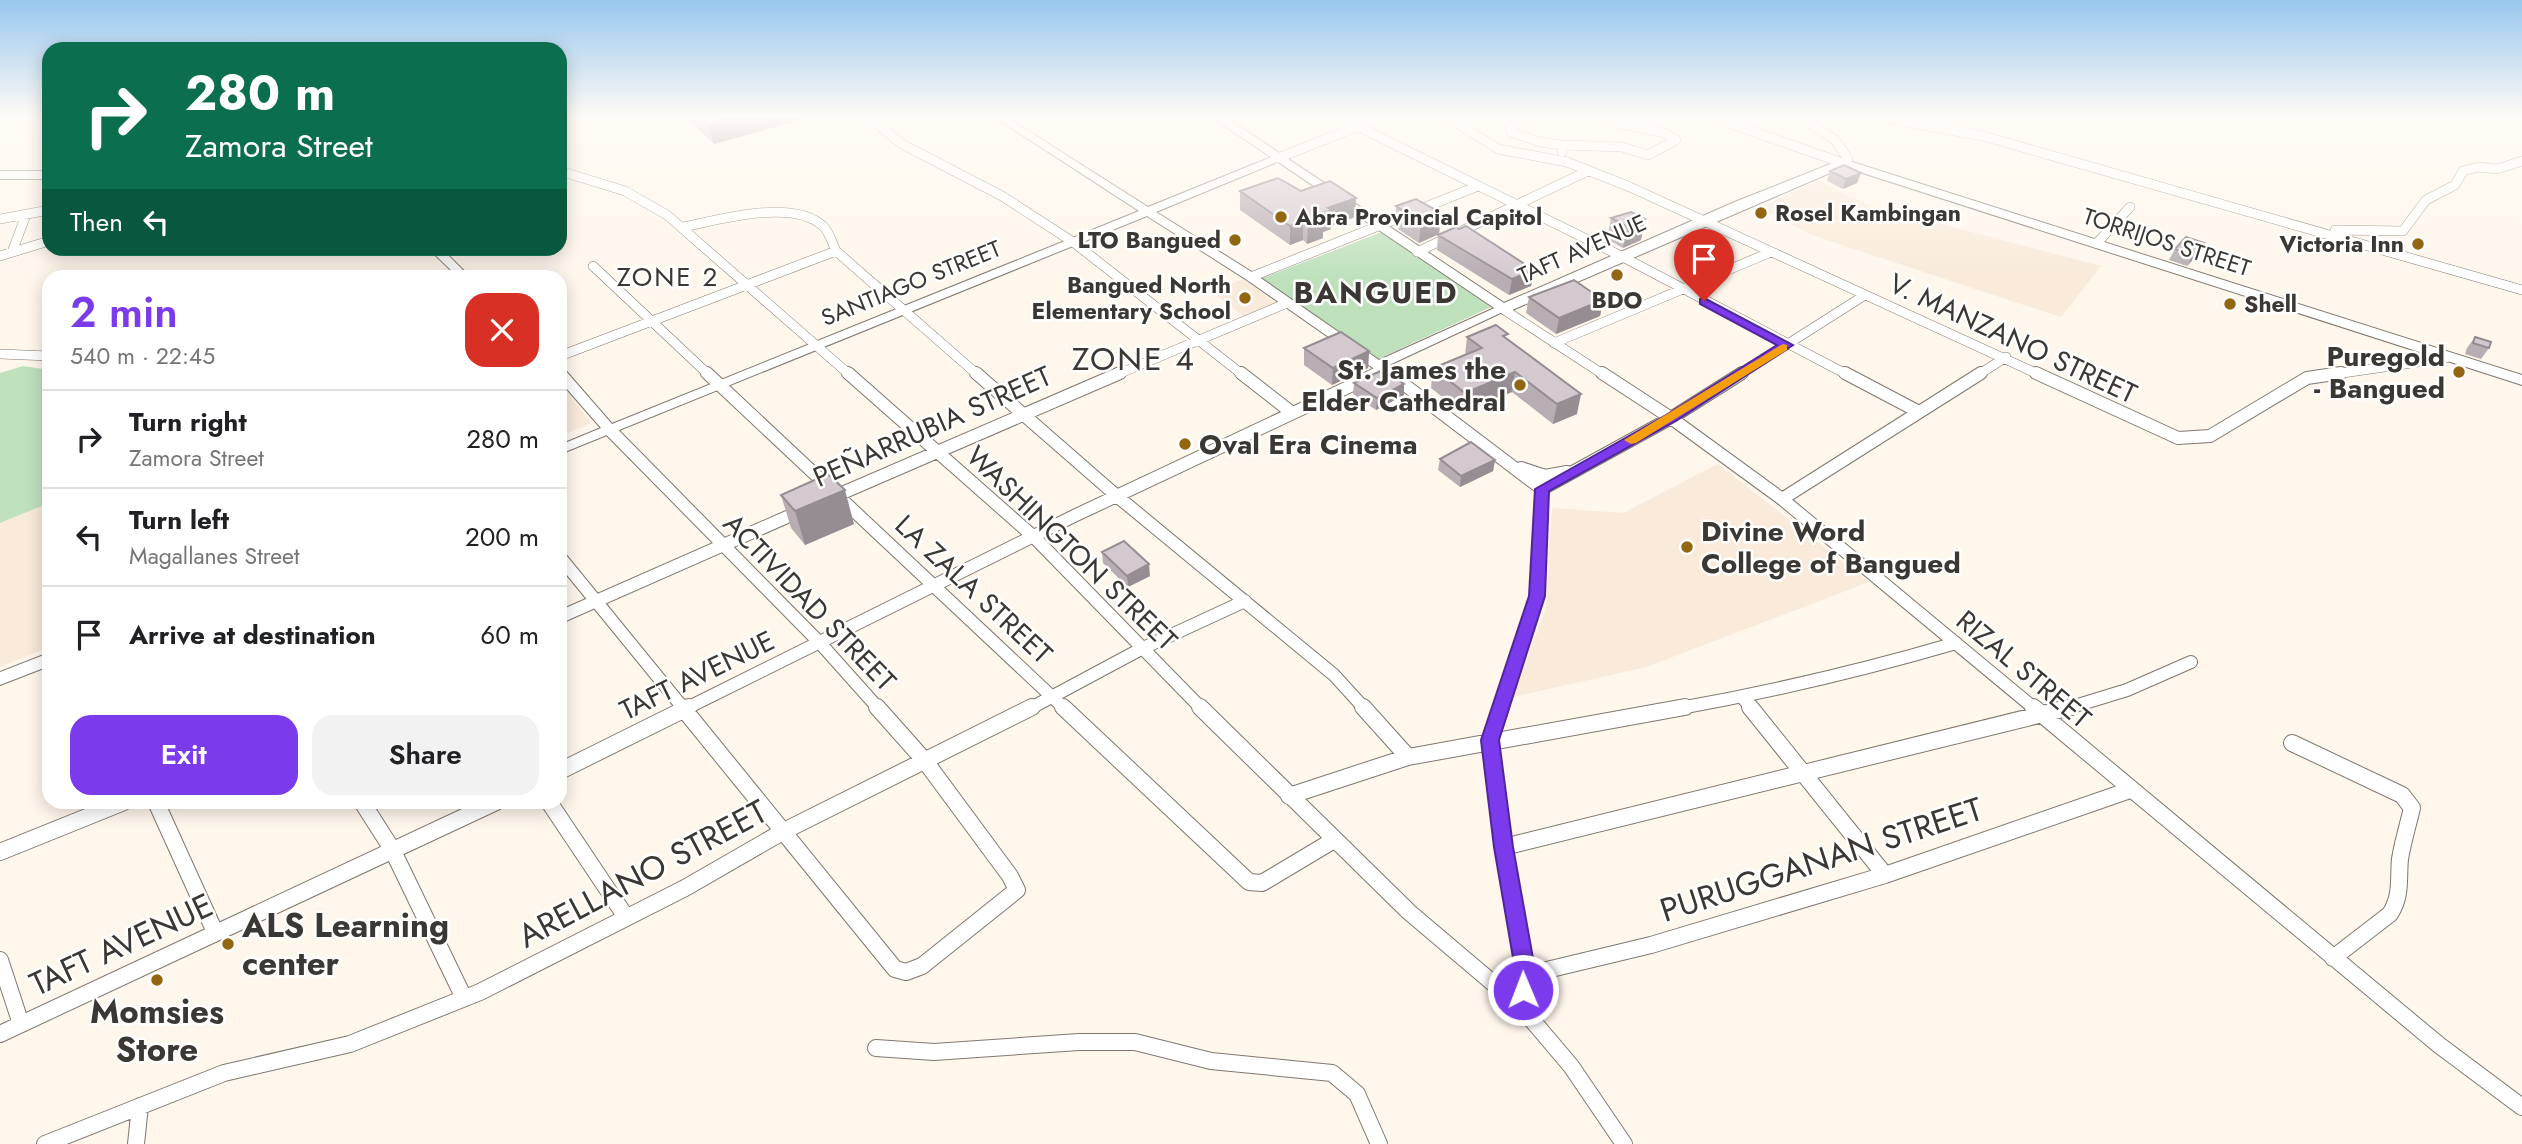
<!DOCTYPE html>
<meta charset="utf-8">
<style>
body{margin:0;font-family:Jost,sans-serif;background:#f2f2f2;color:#202124;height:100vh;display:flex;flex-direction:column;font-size:26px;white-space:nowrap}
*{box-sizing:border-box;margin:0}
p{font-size:23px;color:#757577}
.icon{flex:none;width:38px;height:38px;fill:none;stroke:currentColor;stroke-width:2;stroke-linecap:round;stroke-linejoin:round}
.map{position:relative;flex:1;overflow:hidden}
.details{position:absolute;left:42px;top:270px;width:525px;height:539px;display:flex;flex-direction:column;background:#fff;border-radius:21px;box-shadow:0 4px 18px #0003}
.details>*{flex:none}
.guide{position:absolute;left:42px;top:42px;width:525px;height:214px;border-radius:21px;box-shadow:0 4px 18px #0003;background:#0b6e4f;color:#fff;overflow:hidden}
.pin{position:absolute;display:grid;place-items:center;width:60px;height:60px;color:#fff;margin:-72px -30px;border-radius:50% 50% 50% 0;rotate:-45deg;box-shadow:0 0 7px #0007}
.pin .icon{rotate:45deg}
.me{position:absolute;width:77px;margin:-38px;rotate:359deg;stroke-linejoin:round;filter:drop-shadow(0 0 5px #0008)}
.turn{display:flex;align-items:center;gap:24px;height:147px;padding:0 28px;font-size:32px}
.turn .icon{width:91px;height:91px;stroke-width:2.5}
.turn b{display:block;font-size:49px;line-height:60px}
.then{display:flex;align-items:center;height:66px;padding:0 28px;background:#0003;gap:14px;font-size:26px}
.round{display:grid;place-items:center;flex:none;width:74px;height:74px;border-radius:21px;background:#f2f2f2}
.summary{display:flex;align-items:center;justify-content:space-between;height:119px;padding:0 28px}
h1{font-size:42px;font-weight:600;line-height:52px;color:#7c3aed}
.action{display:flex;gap:14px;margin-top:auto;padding:14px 28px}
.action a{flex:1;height:80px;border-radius:21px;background:#7c3aed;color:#fff;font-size:28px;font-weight:600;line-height:80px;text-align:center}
.action a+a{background:#f2f2f2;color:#202124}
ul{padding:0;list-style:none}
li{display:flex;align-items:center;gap:21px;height:98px;padding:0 28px;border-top:2px solid #e0e0e0}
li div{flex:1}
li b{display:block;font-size:26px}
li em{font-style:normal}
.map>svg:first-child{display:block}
</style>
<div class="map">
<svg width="2522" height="1144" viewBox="0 0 2522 1144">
<rect width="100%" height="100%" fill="#fff6ec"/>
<path fill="#f9eada" d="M 1819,181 L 1869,205 L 2101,266 L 2061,317 L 1811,235 L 1759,207 Z
M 1243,279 L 1278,304 L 1245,317 L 1212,292 Z
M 560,383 L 591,423 L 560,436 Z
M 1718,464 L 1869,582 L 1646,667 L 1513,697 L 1546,608 L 1552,508 L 1623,513 Z
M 49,503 L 49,647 L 0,667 L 0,523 Z"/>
<path fill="#bee1bc" d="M 1382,232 L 1491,307 L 1378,359 L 1258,280 Z
M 23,366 L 49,370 L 49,503 L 0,523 L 0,373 Z"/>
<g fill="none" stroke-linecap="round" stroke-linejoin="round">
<defs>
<path id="minor-far2" d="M 870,118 L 902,144 L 1002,196 L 1073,242 L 1243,375
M 1449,118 L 1498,149 L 1567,162 L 1630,187 L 2040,375
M 1526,118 L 1510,128 L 1511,132 L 1540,142 L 1562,145 L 1562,152
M 1714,118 L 1843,163 L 1848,159 L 1835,140 L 1802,118
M 1883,118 L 1983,136 L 2522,290
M 1359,127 L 1621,256 L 1848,375
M 1562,145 L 1622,147 L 1648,155 L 1676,140 L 1665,133 L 1596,118
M 1278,158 L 1379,118
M 560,171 L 625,191 L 667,215 L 850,375
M 0,219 L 49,210
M 683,227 C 719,220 793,198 823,226 C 830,233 832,243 836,251 L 978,375
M 2335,230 L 2403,231 L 2426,200 L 2455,185 L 2463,171 L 2478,167 L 2497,169 L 2522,161
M 2097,243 L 2130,207
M 12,252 L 26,215
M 1417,252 L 1588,171
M 0,256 L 49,241
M 593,266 L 709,375
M 1251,277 L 1478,186
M 1503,309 L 1604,375
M 1554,343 L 1771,252
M 0,354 L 49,356
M 560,356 L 836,251
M 1116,375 L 1287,303
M 1374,375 L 1385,370 L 1391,375
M 1739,375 L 1865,295
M 1978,375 L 2006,357
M 2329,375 L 2446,358"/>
<path id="minor-far1" d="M 707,373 L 1065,709
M 848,373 L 1034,537 L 1202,709
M 976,373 L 1118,497 L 1334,675 L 1365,709
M 1241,373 L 1291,412
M 1389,373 L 1542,489
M 1602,373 L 1671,418 L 1782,499 L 2035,709
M 1845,373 L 1919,412
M 2036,373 L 2178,438 L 2210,436 L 2307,378 L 2341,373
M 610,430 L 820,643 L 879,709
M 1521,468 L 1545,476 L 1567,472
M 1542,489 L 1671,418 L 1742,373
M 833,497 L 1120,373
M 1782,499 L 1981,373
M 560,557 L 684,709
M 560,617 L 803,510
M 1742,697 L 1752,709
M 685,709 L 1074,516 L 1378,373
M 1029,709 L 1141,649 L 1245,601
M 1500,709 L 1537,596 L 1542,489
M 1675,709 C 1770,692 1864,670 1956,643
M 2065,709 L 2127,690 L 2191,662"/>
<path id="minor" d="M 682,707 L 895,969 L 906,972 L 922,966 L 1017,890 L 1010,876 L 925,761 L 877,707
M 1063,707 L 1249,882 L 1262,883 L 1334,840
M 1200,707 L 1409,912 L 1520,1006 L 1571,1066 L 1624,1144
M 1363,707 L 1408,757
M 1501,707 L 1490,740 L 1504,847 L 1526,975 L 1520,1006
M 1750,707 L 1885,875
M 2033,707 L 2439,1045 L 2522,1107
M 2292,743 L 2402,795 L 2412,808 C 2408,825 2403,841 2400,859 C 2398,879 2402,895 2390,914 L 2333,958
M 560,771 L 689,707
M 1289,796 L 1408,757 L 1685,707
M 156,802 L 215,932
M 362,802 L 392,849 L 464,998
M 549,802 L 626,917
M 1504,847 L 2071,707
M 0,852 L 124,802
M 0,960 L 21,1024
M 1526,975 L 1651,945 L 1885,875 L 2130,790
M 0,1034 L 496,802
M 876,1048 L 934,1052 L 1079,1042 L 1135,1042 L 1211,1061 L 1332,1073 L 1357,1094 L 1379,1144
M 45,1144 L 224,1073 L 350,1044 L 480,992 L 685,888 L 784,831 L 1032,707
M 136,1144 L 140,1106"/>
<path id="tertiary" d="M 996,118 L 1008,118 L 1148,207 L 1274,156 L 1282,156 L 1282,160 L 1156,212 L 1255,274 L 1379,360 L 1499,306 L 1507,306 L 1509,309 L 1387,366 L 1392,370 L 1390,373 L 1380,373 L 1247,280 L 1147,216 L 560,454 L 560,445 L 601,428 L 560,381 L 560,369 L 565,370 L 612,424 L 1139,211 Z
M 428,248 L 441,248 L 469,276 L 457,276 Z
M 49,653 L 49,666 L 0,685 L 0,672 Z"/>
<path id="primary" d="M 1213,118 L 1227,118 L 1504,303 L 1737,201 L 1843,159 L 2522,375 L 2522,385 L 1844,167 L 1503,314 Z
M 0,171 L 49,171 L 49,179 L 0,179 Z"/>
</defs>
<use href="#minor-far2" stroke="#80786f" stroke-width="10"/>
<use href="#minor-far1" stroke="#80786f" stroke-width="14"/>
<use href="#minor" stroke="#80786f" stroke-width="18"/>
<use href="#tertiary" stroke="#80786f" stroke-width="2"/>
<use href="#primary" stroke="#80786f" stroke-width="2"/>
<use href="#minor-far2" stroke="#fff" stroke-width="9"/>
<use href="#minor-far1" stroke="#fff" stroke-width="12"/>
<use href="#minor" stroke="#fff" stroke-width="16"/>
<use href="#tertiary" fill="#fff" fill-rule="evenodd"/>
<use href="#primary" fill="#fff" fill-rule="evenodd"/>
</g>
<path fill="#b7adb3" d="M 686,118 L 807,118 L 714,144 Z
M 1830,171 L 1861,173 L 1857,183 L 1843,189 L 1827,181 Z
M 1240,191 L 1301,191 L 1356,198 L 1355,217 L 1331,226 L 1331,229 L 1323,232 L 1323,238 L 1307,244 L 1303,240 L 1290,245 L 1240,210 Z
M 1396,206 L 1441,213 L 1439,234 L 1419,243 L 1395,227 Z
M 1611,218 L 1645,219 L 1641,240 L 1623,248 L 1607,239 Z
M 1438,235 L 1534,270 L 1531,286 L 1509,295 L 1437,250 Z
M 2204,243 L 2199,253 L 2187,266 L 2169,260 L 2175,249 Z
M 1529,297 L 1603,300 L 1600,316 L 1556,334 L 1526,313 Z
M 1467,337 L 1577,414 L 1553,424 L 1512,392 L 1462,413 L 1431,388 L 1433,368 L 1465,355 Z
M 2475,337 L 2489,348 L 2481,359 L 2465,354 L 2467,348 Z
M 1304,348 L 1369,351 L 1368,368 L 1332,385 L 1304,365 Z
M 1354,383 L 1404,395 L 1376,410 L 1353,394 Z
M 1440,459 L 1495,460 L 1493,471 L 1460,487 L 1438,470 Z
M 781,495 L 854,524 L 805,545 L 791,528 Z
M 1102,552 L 1150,576 L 1128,587 L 1103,563 Z"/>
<path fill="#958d92" d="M 732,118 L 807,118 L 714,144 L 708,124 Z
M 1861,173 L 1857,183 L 1843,189 L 1846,179 Z
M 1356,198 L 1355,217 L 1331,226 L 1331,229 L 1323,232 L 1323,238 L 1307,244 L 1308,224 L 1328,208 Z
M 1441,213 L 1439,234 L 1419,243 L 1421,222 Z
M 1645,219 L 1641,240 L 1623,248 L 1628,227 Z
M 1303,221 L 1303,240 L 1290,245 L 1290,226 Z
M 2204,243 L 2199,253 L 2187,266 L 2193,255 Z
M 1534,270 L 1531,286 L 1509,295 L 1512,279 Z
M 1603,300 L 1600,316 L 1556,334 L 1559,318 Z
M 1369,351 L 1368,368 L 1332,385 L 1333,368 Z
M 1515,372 L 1512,392 L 1462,413 L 1465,393 Z
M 1404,384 L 1404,395 L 1376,410 L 1377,398 Z
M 1581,394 L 1577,414 L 1553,424 L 1557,404 Z
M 1495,460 L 1493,471 L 1460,487 L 1461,476 Z
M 845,490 L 854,524 L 805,545 L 795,511 Z
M 1149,564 L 1150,576 L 1128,587 L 1127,576 Z"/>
<path fill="#d5c9d0" stroke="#958d92" stroke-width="2" d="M 701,118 L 732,118 L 708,124 Z
M 1844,165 L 1861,173 L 1846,179 L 1830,171 Z
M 1278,178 L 1301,191 L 1330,181 L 1356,198 L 1328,208 L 1332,210 L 1318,215 L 1323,218 L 1308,224 L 1303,221 L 1290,226 L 1240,191 Z
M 1416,199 L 1441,213 L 1421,222 L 1396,206 Z
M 1631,212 L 1645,219 L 1628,227 L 1611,218 Z
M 1466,226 L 1534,270 L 1512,279 L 1438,235 L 1456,227 L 1459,229 Z
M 2186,237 L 2204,243 L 2193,255 L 2175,249 Z
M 1574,280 L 1603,300 L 1559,318 L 1529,297 Z
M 1496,325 L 1508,334 L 1503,336 L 1581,394 L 1557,404 L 1515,372 L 1465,393 L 1433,368 L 1482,348 L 1467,337 Z
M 1341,332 L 1369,351 L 1333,368 L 1304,348 Z
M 2475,337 L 2491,342 L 2489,348 L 2473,343 Z
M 1383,370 L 1404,384 L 1377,398 L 1354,383 Z
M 1471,442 L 1495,460 L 1461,476 L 1440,459 Z
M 828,474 L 845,490 L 795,511 L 781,495 Z
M 1124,541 L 1149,564 L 1127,576 L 1102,552 Z"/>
<linearGradient id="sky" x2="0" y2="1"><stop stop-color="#98c7ee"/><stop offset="0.42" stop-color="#fffbf6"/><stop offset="1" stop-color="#fffbf6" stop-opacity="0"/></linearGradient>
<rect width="2522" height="278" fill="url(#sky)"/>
<path fill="#7c3aed" stroke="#51269a" stroke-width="2" d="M 1704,298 L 1793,345 L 1676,421 L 1549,491 L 1545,596 L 1499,740 L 1513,847 L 1536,975 L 1531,997 L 1523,1000 L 1516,997 L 1513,990 L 1516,975 L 1494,847 L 1481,740 L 1529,596 L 1535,489 L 1666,415 L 1777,345 L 1700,304 L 1700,299 Z"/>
<path fill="#f59e0b" d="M 1783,344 L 1787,345 L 1787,350 L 1636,443 L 1631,444 L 1624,440 Z"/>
<g fill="#936612" stroke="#fff" stroke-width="2.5">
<circle cx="1761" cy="213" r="7"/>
<circle cx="1281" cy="217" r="7"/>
<circle cx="1235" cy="240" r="7"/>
<circle cx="2418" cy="244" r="7"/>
<circle cx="1617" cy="275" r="7"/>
<circle cx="1245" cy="298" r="7"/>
<circle cx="2230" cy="304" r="7"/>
<circle cx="2459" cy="372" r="7"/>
<circle cx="1520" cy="385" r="7"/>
<circle cx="1185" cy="444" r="7"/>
<circle cx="1687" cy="547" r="7"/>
<circle cx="228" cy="944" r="7"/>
<circle cx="157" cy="980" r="7"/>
</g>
<g text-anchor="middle" stroke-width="5" stroke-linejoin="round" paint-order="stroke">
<g font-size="23" font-weight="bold" fill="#3b3733" stroke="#fff" text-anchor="start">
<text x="1775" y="221">Rosel Kambingan</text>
<text x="1295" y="225">Abra Provincial Capitol</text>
<text x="1221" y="248" text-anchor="end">LTO Bangued</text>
<text x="2404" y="252" text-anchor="end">Victoria Inn</text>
<text x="1231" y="293" text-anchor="end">Bangued North<tspan x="1231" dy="26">Elementary School</tspan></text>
<text x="1617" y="308" text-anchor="middle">BDO</text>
<text x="2244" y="312">Shell</text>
</g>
<g font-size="23" fill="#3b3733" stroke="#fff">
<text transform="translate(2167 242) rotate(18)" y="8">TORRIJOS STREET</text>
<text transform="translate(1582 249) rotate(-24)" y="8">TAFT AVENUE</text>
<text transform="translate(911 283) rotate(-22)" y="8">SANTIAGO STREET</text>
</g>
<g font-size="26" letter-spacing="2" fill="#3b3733" stroke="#fff">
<text x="668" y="286">ZONE 2</text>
</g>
<g font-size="28" fill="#3b3733" stroke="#fff">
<text transform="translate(2013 338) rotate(25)" y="10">V. MANZANO STREET</text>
<text transform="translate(932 426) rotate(-24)" y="10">PEÑARRUBIA STREET</text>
<text transform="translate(1072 548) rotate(44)" y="10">WASHINGTON STREET</text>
<text transform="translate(974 589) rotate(43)" y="10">LA ZALA STREET</text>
<text transform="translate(810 602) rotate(46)" y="10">ACTIVIDAD STREET</text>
<text transform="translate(2024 669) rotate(40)" y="10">RIZAL STREET</text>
<text transform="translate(697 675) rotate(-26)" y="10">TAFT AVENUE</text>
</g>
<g font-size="28" font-weight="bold" fill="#3b3733" stroke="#fff" text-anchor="end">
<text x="2445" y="366">Puregold<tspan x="2445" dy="32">- Bangued</tspan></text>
<text x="1506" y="379">St. James the<tspan x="1506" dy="32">Elder Cathedral</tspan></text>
<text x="1199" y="454" text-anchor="start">Oval Era Cinema</text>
<text x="1701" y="541" text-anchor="start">Divine Word<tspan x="1701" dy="32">College of Bangued</tspan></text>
</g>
<g font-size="30" font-weight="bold" letter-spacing="2" fill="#3b3733" stroke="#fff">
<text x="1376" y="303">BANGUED</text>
</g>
<g font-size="32" letter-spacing="2" fill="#3b3733" stroke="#fff">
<text x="1134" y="370">ZONE 4</text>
</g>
<g font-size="33" fill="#3b3733" stroke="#fff">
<text transform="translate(1821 859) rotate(-18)" y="12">PURUGGANAN STREET</text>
<text transform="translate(642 873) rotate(-28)" y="12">ARELLANO STREET</text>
<text transform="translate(121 944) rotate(-25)" y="12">TAFT AVENUE</text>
</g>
<g font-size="33" font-weight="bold" fill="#3b3733" stroke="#fff" text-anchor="start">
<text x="242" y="937">ALS Learning<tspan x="242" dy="38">center</tspan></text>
<text x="157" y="1023" text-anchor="middle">Momsies<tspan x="157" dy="38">Store</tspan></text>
</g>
</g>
</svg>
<div class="pin" style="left:1704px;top:301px;background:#d93025"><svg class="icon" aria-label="arrive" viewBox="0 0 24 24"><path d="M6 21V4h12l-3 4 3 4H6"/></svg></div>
<svg class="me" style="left:1523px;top:990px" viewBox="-20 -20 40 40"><circle r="17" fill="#7c3aed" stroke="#fff" stroke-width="3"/><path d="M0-11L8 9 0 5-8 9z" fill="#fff"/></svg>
<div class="guide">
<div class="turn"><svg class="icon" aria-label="right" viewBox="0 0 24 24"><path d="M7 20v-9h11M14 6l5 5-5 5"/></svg><div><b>280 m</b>Zamora Street</div></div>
<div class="then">Then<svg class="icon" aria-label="left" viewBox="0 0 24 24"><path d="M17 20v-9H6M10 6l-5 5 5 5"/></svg></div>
</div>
<section class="details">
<div class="summary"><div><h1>2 min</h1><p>540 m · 22:45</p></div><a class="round" style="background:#d93025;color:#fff"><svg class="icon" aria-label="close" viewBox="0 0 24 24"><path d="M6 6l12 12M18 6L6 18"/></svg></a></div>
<ul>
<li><svg class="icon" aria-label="right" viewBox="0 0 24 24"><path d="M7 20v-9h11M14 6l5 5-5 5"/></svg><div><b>Turn right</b><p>Zamora Street</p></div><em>280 m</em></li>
<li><svg class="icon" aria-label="left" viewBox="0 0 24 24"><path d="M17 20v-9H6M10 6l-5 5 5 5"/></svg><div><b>Turn left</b><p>Magallanes Street</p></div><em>200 m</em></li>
<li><svg class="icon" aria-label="arrive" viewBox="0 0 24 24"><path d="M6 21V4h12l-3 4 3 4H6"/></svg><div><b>Arrive at destination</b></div><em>60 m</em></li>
</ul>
<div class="action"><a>Exit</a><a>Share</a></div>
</section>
</div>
